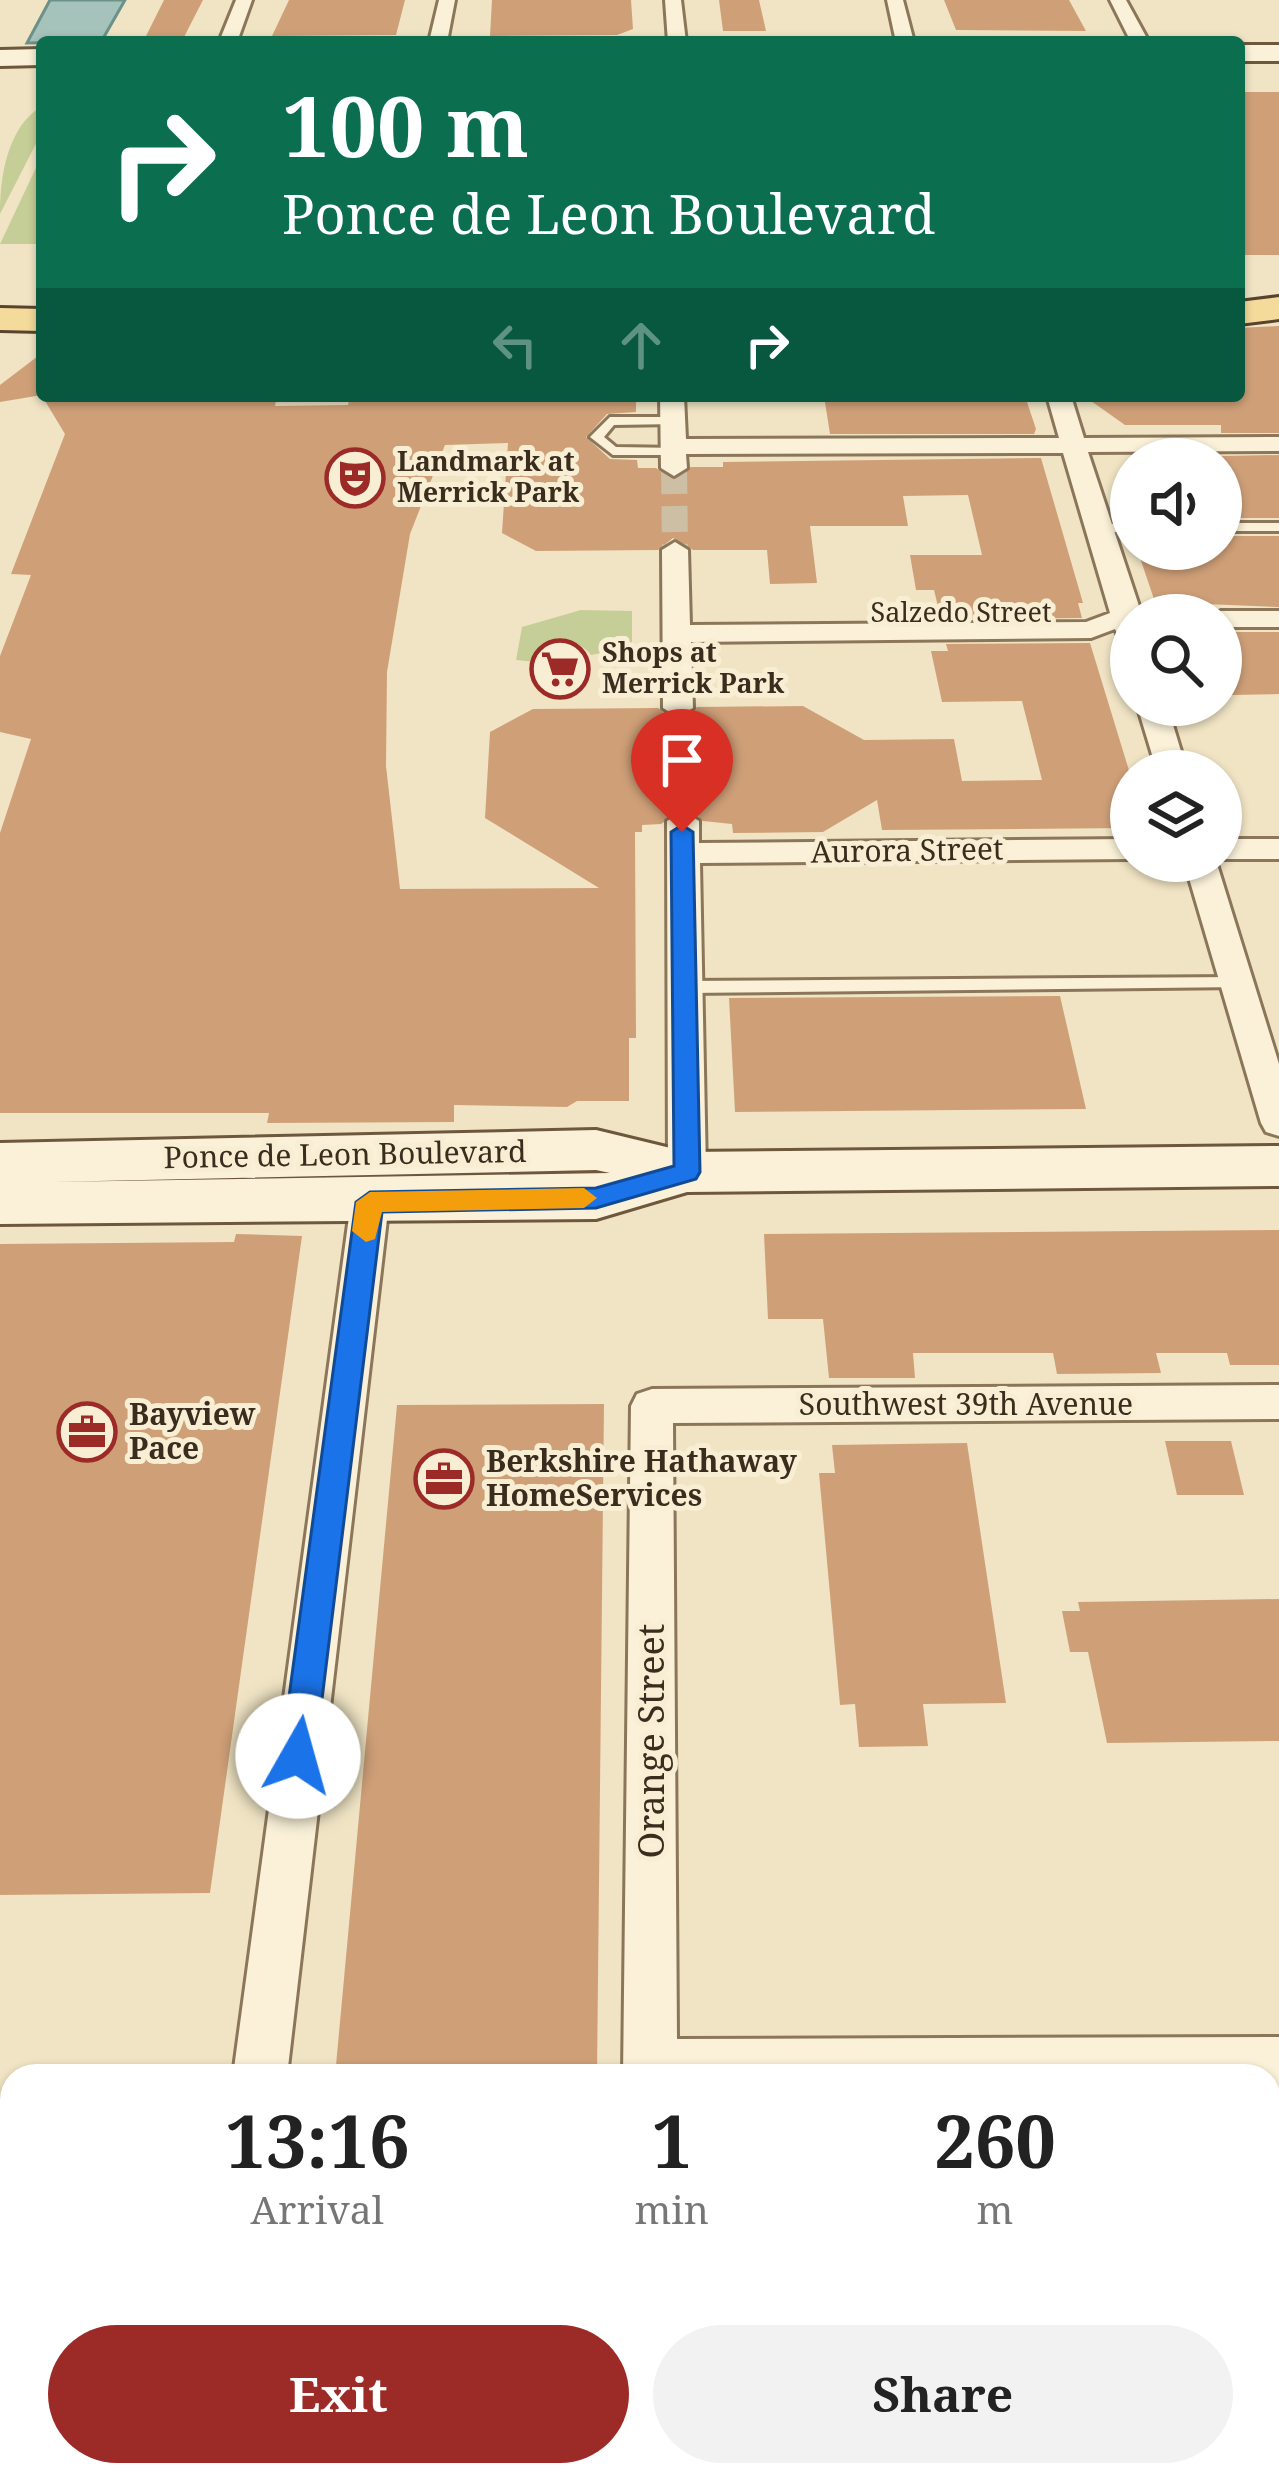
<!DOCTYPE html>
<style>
body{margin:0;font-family:"Noto Serif",serif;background:#f2f2f2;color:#222;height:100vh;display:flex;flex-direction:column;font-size:45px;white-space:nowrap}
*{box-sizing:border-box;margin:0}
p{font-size:39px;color:#767676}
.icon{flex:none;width:66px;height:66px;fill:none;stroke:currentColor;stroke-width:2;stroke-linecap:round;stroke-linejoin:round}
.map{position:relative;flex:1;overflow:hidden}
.panel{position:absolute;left:0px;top:2064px;width:1281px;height:423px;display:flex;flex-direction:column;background:#fff;border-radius:36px 36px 0 0;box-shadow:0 3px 9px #0004}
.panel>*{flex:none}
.hud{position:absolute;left:36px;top:36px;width:1209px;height:366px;border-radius:12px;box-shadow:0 3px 9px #0004;background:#0b6e4f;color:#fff;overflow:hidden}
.fabs{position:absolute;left:1110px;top:438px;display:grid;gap:24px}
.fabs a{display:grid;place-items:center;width:132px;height:132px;border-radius:50%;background:#fff;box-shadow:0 3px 9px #0004;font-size:60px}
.pin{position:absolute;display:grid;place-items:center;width:102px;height:102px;color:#fff;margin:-123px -51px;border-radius:50% 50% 50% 0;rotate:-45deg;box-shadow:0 0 12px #0007}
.pin .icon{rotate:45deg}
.me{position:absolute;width:132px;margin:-66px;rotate:7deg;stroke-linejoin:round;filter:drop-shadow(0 0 9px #0008)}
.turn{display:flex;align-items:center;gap:42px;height:252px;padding:0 48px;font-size:54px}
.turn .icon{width:156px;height:156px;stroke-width:2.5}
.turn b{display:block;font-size:84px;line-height:102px}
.lanes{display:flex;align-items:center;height:114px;padding:0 48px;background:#0003;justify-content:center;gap:60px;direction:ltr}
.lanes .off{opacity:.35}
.eta{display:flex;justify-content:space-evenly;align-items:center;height:204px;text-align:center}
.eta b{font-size:72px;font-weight:700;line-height:84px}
.action{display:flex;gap:24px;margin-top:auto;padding:24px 48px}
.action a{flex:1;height:138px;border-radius:72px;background:#9c2b27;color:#fff;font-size:48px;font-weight:700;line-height:138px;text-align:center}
.action a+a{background:#f2f2f2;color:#222}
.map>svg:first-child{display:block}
</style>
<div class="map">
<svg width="1279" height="2485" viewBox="0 0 1279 2485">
<rect width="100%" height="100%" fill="#f0e4c4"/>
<path fill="#c6ce97" d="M 42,106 L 42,132 L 0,214 C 0,177 7,127 42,106 Z
M 42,155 L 42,244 L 0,244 Z
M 581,610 L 632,611 L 632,647 L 591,655 C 578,638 551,639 534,653 L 535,662 L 516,660 L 522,627 Z"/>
<path fill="#a6c3bb" stroke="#6c918a" stroke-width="3" d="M 50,0 L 125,0 L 101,42 L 27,43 Z"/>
<path fill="#cfa078" d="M 164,0 L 203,0 L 183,39 L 144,40 Z
M 289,0 L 405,0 L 396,35 L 272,36 Z
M 492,0 L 631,0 L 633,29 L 617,35 L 490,36 Z
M 719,0 L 759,0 L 766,31 L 723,31 Z
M 944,0 L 1069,0 L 1086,31 L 956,30 Z
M 1239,92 L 1279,92 L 1279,255 L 1239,255 Z
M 1279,326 L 1279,433 L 1221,433 L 1221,425 L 1125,425 L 1084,396 L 1239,396 L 1239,328 Z
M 42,353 L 42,395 L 0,402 L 0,385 Z
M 42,396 L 277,396 L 275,406 L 348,405 L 350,396 L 636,396 L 636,412 L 607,414 L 586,437 L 610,459 L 637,460 L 638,468 L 656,468 L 672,480 L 691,467 L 723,467 L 723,462 L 1041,458 L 1083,603 L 1078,603 L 1082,618 L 941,619 L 934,590 L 916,590 L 910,555 L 982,555 L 968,495 L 903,496 L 908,526 L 810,526 L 817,583 L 770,584 L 767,550 L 693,550 L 673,538 L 658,550 L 536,551 L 502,533 L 508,443 L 445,445 L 410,534 L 387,672 L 386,766 L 400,889 L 599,888 L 485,818 L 490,732 L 533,709 L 658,708 L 680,721 L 697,707 L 803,706 L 864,740 L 954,739 L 962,781 L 1042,780 L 1022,701 L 942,702 L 931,651 L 948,651 L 946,644 L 1090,643 L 1131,777 L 1131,828 L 882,830 L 877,800 L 823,832 L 733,833 L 732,824 L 703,821 L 685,807 L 661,824 L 642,825 L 642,832 L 635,832 L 636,1038 L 629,1038 L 629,1101 L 577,1101 L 567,1107 L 454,1105 L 454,1122 L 267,1123 L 269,1113 L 0,1113 L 0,833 L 31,739 L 0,732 L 0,656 L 31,575 L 11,574 L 65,434 Z
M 824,396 L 1025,396 L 1036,429 L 1034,434 L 830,434 Z
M 1279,455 L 1279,518 L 1221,518 L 1221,456 Z
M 1221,536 L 1279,536 L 1279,607 L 1155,602 L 1137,549 L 1221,549 Z
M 1221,632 L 1279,632 L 1279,694 L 1232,695 L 1221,666 Z
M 1060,996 L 1086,1109 L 735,1112 L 729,998 Z
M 1279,1230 L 1279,1365 L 1230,1365 L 1227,1353 L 1156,1353 L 1161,1373 L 1057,1374 L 1053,1353 L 913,1353 L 915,1378 L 829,1378 L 823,1319 L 768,1319 L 764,1234 Z
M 236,1234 L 302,1236 L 210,1893 L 0,1895 L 0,1244 L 234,1242 Z
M 604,1404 L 597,2076 L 335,2076 L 397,1405 Z
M 1165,1441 L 1231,1441 L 1244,1495 L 1177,1495 Z
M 967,1443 L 1006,1703 L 923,1704 L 928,1746 L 859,1747 L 855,1704 L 840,1705 L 819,1473 L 835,1473 L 832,1445 Z
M 1279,1599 L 1279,1741 L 1107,1743 L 1088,1652 L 1070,1652 L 1062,1611 L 1080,1611 L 1078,1602 Z"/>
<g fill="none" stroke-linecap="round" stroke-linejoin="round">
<path stroke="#ccbfa3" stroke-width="26" stroke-dasharray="26 12" stroke-linecap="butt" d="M 674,468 L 675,550"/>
<path stroke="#ccbfa3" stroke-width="32" stroke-dasharray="32 16" stroke-linecap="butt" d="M 678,708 L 683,821"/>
<defs>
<path id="lane" d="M 672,417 L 679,421 L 677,424 L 614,425 L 604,437 L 616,447 L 678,448 L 680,451 L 673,455 L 613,455 L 590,437 L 610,417 Z
M 1221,523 L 1279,523 L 1279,531 L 1221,531 Z
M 1131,524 L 1131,532 L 1100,532 L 1093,528 L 1100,524 Z
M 1237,977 L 1244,979 L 1246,983 L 1244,987 L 684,993 L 675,987 L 684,981 Z
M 996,2475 L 1028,2475 L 1029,2485 L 997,2485 Z
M 1121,2475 L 1153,2475 L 1154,2485 L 1122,2485 Z"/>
<path id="street" d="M 236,0 L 252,0 L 237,42 L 219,42 Z
M 439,0 L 455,0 L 447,42 L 429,42 Z
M 665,0 L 681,0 L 686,42 L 668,42 Z
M 887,0 L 903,0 L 914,42 L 896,42 Z
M 1110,0 L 1126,0 L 1149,42 L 1131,42 Z
M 660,396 L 684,396 L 686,439 L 1059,438 L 1047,396 L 1071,396 L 1084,438 L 1279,437 L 1279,451 L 1088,452 L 1142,615 L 1131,615 L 1131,644 L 1121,642 L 1115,629 L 1091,638 L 691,642 L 693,708 L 678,717 L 663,708 L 662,550 L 675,542 L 688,550 L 690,625 L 1086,622 L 1110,613 L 1063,453 L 686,454 L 687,468 L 674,476 L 661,468 Z
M 1221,611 L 1279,611 L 1279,627 L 1221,627 L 1221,615 L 1210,615 Z
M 1137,705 L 1167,705 L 1187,771 L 1157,771 Z
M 683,811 L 699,821 L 699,843 L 1131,839 L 1131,859 L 700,863 L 706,1172 L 700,1182 L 674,1182 L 668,1172 L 667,821 Z
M 1221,839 L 1279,839 L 1279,859 L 1221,859 Z
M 1184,861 L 1216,861 L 1279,1064 L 1279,1136 L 1266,1132 L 1261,1123 Z
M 370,1188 L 384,1192 L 389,1202 L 287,2076 L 233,2076 L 351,1202 L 356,1192 Z
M 1279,1385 L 1279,1419 L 673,1423 L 677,2039 L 1279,2037 L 1279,2091 L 1269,2091 L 1269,2076 L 623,2076 L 631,1406 L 637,1394 L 652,1389 Z
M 617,2475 L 677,2475 L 678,2485 L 616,2485 Z"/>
<path id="secondary" d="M 1239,45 L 1279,45 L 1279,61 L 1239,61 Z
M 42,49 L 42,65 L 0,66 L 0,50 Z
M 596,1130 L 687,1152 L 1279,1146 L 1279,1186 L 687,1192 L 596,1219 L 0,1224 L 0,1143 ZM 596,1170 L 610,1173 L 52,1182 Z
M 0,2112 L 12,2117 L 12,2236 L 0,2231 Z
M 122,2475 L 295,2475 L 300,2485 L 126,2485 Z"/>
<path id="primary" d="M 1279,297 L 1279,319 L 1239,324 L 1239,302 Z
M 0,308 L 42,309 L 42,331 L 0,330 Z"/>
</defs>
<use href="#lane" stroke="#8b765a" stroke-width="6"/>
<use href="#street" stroke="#8b765a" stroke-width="6"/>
<use href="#secondary" stroke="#6d573d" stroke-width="6"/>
<use href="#primary" stroke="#59432e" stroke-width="6"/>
<use href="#lane" fill="#faf1d8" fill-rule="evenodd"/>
<use href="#street" fill="#faf1d8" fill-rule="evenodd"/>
<use href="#secondary" fill="#faf1d8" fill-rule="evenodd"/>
<use href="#primary" fill="#f4db9b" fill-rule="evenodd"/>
</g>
<path fill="#1a73e8" stroke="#114b97" stroke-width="3" d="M 682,825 L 693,832 L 700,1172 L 696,1179 L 596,1208 L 382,1212 L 315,1756 L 310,1768 L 298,1772 L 286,1768 L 281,1756 L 356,1202 L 370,1192 L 596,1188 L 674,1166 L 671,832 Z"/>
<path fill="#f59e0b" d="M 584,1188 L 597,1198 L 584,1208 L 382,1212 L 375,1239 L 366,1242 L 352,1231 L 356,1202 L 370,1192 Z"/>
<defs>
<symbol id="theatre-ring" viewBox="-11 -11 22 22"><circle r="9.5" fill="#f7eed4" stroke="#9c2b27" stroke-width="1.5"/><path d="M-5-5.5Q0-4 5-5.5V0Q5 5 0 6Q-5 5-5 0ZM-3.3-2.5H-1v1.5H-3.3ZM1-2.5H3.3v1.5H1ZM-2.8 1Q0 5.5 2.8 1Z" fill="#9c2b27"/></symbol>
<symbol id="supermarket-ring" viewBox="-11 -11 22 22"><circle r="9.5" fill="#f7eed4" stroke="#9c2b27" stroke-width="1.5"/><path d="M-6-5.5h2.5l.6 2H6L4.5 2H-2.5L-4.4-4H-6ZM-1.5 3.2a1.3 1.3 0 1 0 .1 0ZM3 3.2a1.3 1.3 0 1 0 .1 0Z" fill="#9c2b27"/></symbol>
<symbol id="office-ring" viewBox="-11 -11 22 22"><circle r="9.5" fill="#f7eed4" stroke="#9c2b27" stroke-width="1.5"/><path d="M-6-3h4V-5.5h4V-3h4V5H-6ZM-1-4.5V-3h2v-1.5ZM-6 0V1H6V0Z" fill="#9c2b27"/></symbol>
</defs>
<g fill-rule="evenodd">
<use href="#theatre-ring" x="322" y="445" width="66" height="66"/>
<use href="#supermarket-ring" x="527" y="636" width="66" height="66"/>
<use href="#office-ring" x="54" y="1399" width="66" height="66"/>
<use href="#office-ring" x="411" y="1446" width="66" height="66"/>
</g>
<g text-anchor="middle" stroke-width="10" stroke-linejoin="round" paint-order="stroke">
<g font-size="27" font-weight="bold" fill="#3a2d1e" stroke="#f7eed4" text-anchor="start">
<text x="397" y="471">Landmark at<tspan x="397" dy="31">Merrick Park</tspan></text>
<text x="602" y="662">Shops at<tspan x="602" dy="31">Merrick Park</tspan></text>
</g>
<g font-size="27" fill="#3a2d1e" stroke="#f7eed4">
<text x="961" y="622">Salzedo Street</text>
</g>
<g font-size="30" fill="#3a2d1e" stroke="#f7eed4">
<text transform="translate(907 851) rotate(-1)" y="10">Aurora Street</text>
<text transform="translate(345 1155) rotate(-1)" y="10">Ponce de Leon Boulevard</text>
<text x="966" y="1415">Southwest 39th Avenue</text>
</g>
<g font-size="30" font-weight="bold" fill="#3a2d1e" stroke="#f7eed4" text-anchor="start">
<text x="129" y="1425">Bayview<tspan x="129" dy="34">Pace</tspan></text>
<text x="486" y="1472">Berkshire Hathaway<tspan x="486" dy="34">HomeServices</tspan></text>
</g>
<g font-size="36" fill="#3a2d1e" stroke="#f7eed4">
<text transform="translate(651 1741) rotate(-90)" y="13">Orange Street</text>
</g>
</g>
</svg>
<div class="fabs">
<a><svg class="icon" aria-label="sound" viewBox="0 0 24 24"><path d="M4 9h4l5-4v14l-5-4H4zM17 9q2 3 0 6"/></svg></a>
<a><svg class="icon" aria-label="search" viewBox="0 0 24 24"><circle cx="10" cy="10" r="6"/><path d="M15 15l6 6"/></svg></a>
<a><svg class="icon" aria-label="layers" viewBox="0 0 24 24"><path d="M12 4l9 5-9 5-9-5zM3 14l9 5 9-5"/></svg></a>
</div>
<div class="pin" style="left:682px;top:832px;background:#d93025"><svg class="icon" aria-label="arrive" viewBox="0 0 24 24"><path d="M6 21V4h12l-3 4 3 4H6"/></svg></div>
<svg class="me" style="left:298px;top:1756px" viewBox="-20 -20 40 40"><circle r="19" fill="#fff"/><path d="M0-13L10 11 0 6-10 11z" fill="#1a73e8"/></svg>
<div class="hud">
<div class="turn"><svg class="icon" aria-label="right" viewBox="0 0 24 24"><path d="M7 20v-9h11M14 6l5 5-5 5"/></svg><div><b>100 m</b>Ponce de Leon Boulevard</div></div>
<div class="lanes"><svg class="icon off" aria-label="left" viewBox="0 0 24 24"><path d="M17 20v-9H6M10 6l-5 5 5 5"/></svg><svg class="icon off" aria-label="ahead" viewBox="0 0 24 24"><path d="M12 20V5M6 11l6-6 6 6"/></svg><svg class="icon" aria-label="right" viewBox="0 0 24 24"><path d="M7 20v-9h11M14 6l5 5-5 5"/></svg></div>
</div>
<section class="panel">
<div class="eta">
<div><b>13:16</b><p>Arrival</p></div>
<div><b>1</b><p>min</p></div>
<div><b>260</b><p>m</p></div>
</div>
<div class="action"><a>Exit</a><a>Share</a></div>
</section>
</div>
